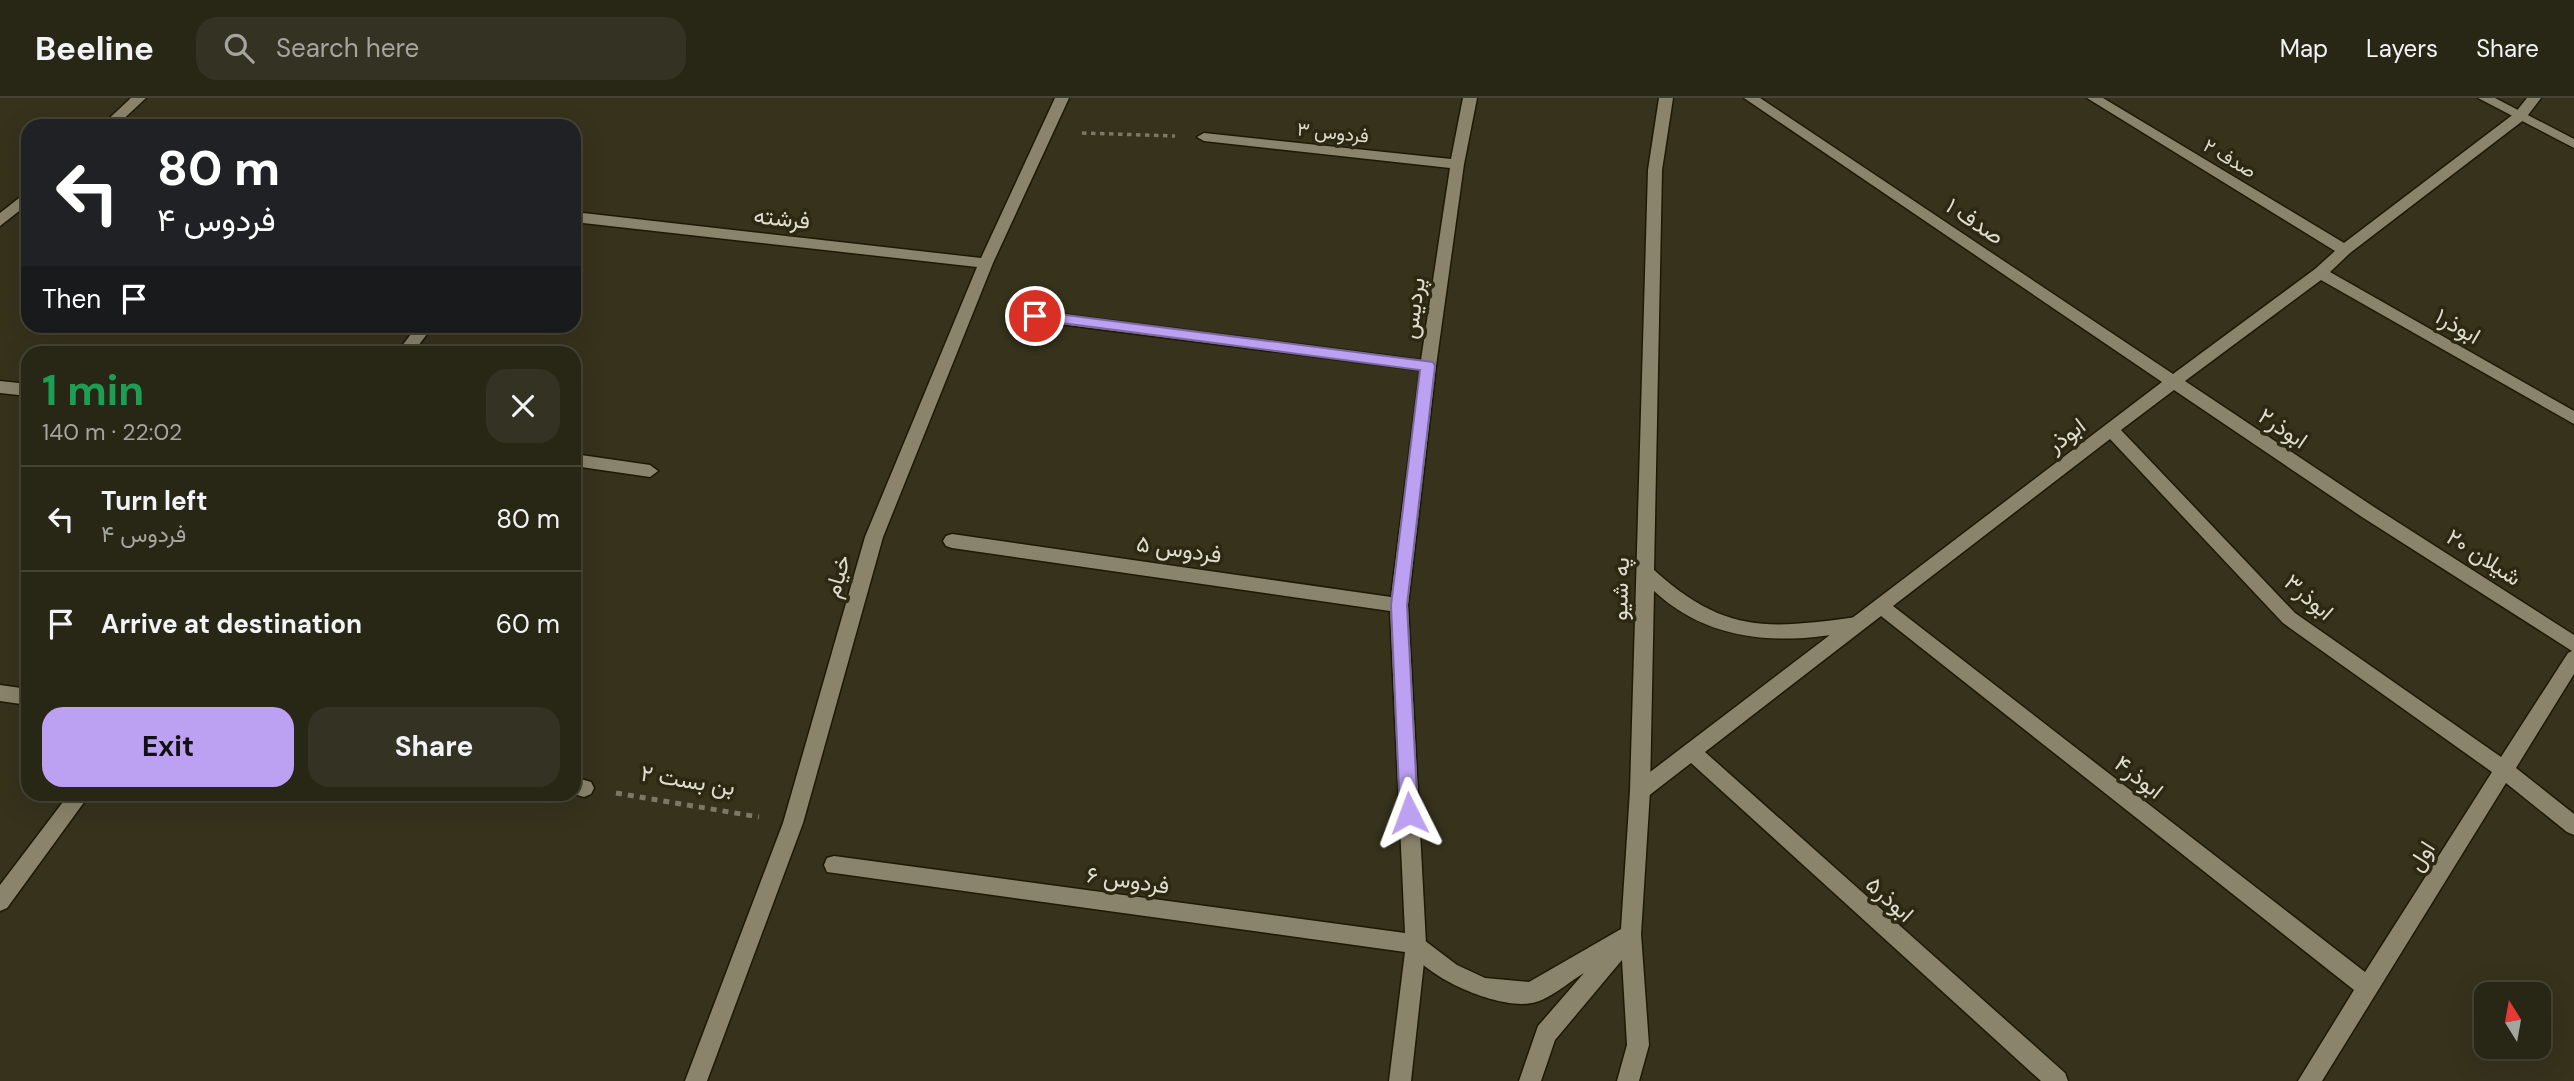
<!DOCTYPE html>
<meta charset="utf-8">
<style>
body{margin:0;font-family:"DM Sans",Vazirmatn,sans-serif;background:#343222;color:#f1f3f6;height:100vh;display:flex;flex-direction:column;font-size:26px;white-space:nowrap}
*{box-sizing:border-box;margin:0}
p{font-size:23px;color:#a5a5a0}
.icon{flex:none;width:38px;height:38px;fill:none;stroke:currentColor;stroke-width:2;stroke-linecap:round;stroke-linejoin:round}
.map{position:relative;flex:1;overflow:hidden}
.panel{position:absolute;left:21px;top:248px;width:560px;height:455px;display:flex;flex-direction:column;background:#282615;border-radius:21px;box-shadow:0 7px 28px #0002,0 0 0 2px #444334}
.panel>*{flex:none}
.top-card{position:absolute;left:21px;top:21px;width:560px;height:214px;border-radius:21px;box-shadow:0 7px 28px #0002,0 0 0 2px #444334;background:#202124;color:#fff;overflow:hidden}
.needle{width:46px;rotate:349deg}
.controls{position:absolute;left:2474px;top:884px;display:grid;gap:14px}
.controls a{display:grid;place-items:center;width:77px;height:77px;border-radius:14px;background:#282615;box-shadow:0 7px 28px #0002,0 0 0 2px #444334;font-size:35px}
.pin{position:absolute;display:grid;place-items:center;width:60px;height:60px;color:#fff;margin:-30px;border:4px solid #fff;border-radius:50%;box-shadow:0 2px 7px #0007}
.me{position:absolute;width:77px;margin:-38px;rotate:357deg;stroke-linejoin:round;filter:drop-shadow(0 0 5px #0008)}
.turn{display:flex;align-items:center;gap:24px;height:147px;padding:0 21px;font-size:32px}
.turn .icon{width:91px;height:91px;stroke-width:2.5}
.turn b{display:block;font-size:49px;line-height:60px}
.then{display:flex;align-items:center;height:66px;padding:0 21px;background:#0003;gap:14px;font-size:26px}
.round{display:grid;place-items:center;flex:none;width:74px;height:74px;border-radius:21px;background:#343222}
.headline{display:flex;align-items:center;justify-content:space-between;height:119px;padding:0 21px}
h1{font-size:42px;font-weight:700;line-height:52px;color:#1e9e55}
.button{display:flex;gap:14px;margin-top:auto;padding:14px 21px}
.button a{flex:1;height:80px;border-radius:21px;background:#bca0f2;color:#111;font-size:28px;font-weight:700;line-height:80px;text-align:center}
.button a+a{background:#343222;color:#f1f3f6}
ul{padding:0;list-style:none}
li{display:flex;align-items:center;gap:21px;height:105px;padding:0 21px;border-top:2px solid #444334}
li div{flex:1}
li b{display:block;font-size:26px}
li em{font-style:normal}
header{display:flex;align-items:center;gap:42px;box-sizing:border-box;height:98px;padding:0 35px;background:#282615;border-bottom:2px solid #444334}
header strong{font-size:33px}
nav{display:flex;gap:38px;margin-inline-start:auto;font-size:24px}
.search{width:490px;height:63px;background:#343222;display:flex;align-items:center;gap:18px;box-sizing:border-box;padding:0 24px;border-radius:21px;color:#a5a5a0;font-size:26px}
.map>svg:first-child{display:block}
</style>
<header>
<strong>Beeline</strong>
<div class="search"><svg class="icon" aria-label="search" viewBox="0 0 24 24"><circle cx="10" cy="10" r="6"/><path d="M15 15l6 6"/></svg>Search here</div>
<nav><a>Map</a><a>Layers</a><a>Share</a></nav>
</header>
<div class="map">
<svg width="2574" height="983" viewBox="0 0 2574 983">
<rect width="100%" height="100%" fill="#36321c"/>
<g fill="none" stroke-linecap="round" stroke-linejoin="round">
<defs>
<path id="minor" d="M 131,0 L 146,0 L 116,28 L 101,28 Z
M 1055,0 L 1069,0 L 993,165 L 883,439 L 803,725 L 707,983 L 685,983 L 783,725 L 865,439 L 977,169 L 574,124 L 574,114 L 981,160 Z
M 1463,0 L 1477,0 L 1464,66 L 1436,268 L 1408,507 L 1426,846 L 1411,983 L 1389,983 L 1405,854 L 827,774 L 824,767 L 827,760 L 834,758 L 1405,835 L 1390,513 L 952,450 L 946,448 L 943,443 L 946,438 L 952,436 L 1391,499 L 1420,272 L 1036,223 L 1028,218 L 1036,213 L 1421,262 L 1450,70 L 1204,43 L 1197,39 L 1204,35 L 1451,61 Z
M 1744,0 L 1760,0 L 2173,276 L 2315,171 L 2335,153 L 2087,0 L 2103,0 L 2344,145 L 2515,15 L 2527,0 L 2541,0 L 2525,21 L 2350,155 L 2330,174 L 2574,313 L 2574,326 L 2321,182 L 2185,283 L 2374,409 L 2574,537 L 2574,576 L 2516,670 L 2574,716 L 2574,737 L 2567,734 L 2506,685 L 2322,983 L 2298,983 L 2354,892 L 1881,518 L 1705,654 L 2065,975 L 2068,983 L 2041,983 L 1691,665 L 1647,699 L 1640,702 L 1633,699 L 1630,693 L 1633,687 L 2162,284 ZM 2174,292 L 2362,419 L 2572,553 L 2568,555 L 2501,659 L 2295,515 L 2121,332 ZM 2110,341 L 2283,525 L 2492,674 L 2365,874 L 1893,508 Z
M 28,93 L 28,106 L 0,128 L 0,115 Z
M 417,228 L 433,228 L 412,256 L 396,256 Z
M 0,283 L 28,286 L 28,298 L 0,295 Z
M 574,356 L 650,367 L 658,373 L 650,379 L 574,368 Z
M 0,587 L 28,591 L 28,607 L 0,603 Z
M 574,679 L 591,684 L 594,690 L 591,696 L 584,699 L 574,696 Z
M 69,696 L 90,696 L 7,810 L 0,813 L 0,787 Z"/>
<path id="tertiary" d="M 1659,0 L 1673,0 L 1662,72 L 1654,472 C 1725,536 1767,531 1857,519 L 1863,521 L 1866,526 L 1863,531 C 1848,536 1831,537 1815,539 C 1755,545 1699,535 1654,493 L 1650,693 L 1641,836 L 1649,947 L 1639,983 L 1617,983 L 1627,947 L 1622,862 L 1555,942 L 1541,983 L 1519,983 L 1538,928 L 1584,875 C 1569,884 1549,902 1532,905 C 1498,912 1420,878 1406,846 L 1409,839 L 1416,836 L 1457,867 L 1485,880 L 1529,884 L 1621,831 L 1630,693 L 1648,72 Z
M 2478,0 L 2495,0 L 2574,41 L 2574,50 Z"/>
</defs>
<use href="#minor" stroke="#1e1905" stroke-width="3"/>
<use href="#tertiary" stroke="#1e1905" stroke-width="3"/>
<path stroke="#7b7865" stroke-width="3.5" stroke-dasharray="4.5 4.5" stroke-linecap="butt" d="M 1082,35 L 1175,38"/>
<path stroke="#7b7865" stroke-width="5" stroke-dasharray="6 6" stroke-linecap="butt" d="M 616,695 L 759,719"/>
<use href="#minor" fill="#8a846c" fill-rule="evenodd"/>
<use href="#tertiary" fill="#8a846c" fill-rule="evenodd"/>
</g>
<path fill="#bca0f2" stroke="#7a689d" stroke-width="2" d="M 1035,213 L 1433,264 L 1435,268 L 1407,507 L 1418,715 L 1416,721 L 1409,723 L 1403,721 L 1400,715 L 1391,507 L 1420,272 L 1031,221 L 1031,215 Z"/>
<g text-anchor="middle" stroke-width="7" stroke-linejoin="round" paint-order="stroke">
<g font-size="19" fill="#dfddcf" stroke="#2c2812">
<text transform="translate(1333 34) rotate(6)" y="7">فردوس ۳</text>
<text transform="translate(2230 60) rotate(31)" y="7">صدف ۲</text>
</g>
<g font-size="23" fill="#dfddcf" stroke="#2c2812">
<text transform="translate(782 120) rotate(6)" y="8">فرشته</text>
<text transform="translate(1975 123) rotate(34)" y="8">صدف ۱</text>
<text transform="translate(1413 210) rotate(-82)" y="8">پردیس</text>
<text transform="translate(2458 228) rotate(30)" y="8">ابوذر۱</text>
<text transform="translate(2283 330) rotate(34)" y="8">ابوذر۲</text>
<text transform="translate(2066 337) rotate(-37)" y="8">ابوذر</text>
<text transform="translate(1179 451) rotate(8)" y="8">فردوس ۵</text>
<text transform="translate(2484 459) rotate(33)" y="8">شیلان ۲۰</text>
<text transform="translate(837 478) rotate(-74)" y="8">خیام</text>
<text transform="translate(1620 491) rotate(-88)" y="8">په شیو</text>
<text transform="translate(2309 499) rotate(41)" y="8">ابوذر۳</text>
<text transform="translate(2139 679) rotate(38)" y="8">ابوذر۴</text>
<text transform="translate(688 682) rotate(9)" y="8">بن بست ۲</text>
<text transform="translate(2421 758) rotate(-58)" y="8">اول</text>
<text transform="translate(1128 782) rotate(8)" y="8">فردوس ۶</text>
<text transform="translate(1890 801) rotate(42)" y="8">ابوذر۵</text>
</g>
</g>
</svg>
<div class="controls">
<a><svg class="needle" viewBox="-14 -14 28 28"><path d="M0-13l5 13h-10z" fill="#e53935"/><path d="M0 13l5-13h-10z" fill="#a5a5a0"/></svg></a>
</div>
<div class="pin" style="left:1035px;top:218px;background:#d93025"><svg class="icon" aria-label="arrive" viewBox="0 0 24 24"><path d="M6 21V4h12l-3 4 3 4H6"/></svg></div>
<svg class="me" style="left:1409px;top:715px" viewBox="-20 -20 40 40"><path d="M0-17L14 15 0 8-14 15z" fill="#bca0f2" stroke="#fff" stroke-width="4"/></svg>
<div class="top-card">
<div class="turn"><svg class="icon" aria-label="left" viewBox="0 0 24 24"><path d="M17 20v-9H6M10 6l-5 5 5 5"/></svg><div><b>80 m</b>فردوس ۴</div></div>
<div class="then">Then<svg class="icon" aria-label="arrive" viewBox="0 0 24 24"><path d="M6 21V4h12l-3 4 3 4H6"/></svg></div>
</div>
<section class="panel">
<div class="headline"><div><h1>1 min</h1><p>140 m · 22:02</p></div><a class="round"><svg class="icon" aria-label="close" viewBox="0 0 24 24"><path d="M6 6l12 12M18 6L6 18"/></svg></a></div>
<ul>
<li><svg class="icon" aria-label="left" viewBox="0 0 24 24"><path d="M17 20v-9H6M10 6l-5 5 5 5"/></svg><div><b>Turn left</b><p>فردوس ۴</p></div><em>80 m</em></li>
<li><svg class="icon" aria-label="arrive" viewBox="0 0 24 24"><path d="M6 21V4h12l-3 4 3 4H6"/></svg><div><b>Arrive at destination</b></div><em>60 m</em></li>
</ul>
<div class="button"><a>Exit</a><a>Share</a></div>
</section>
</div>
